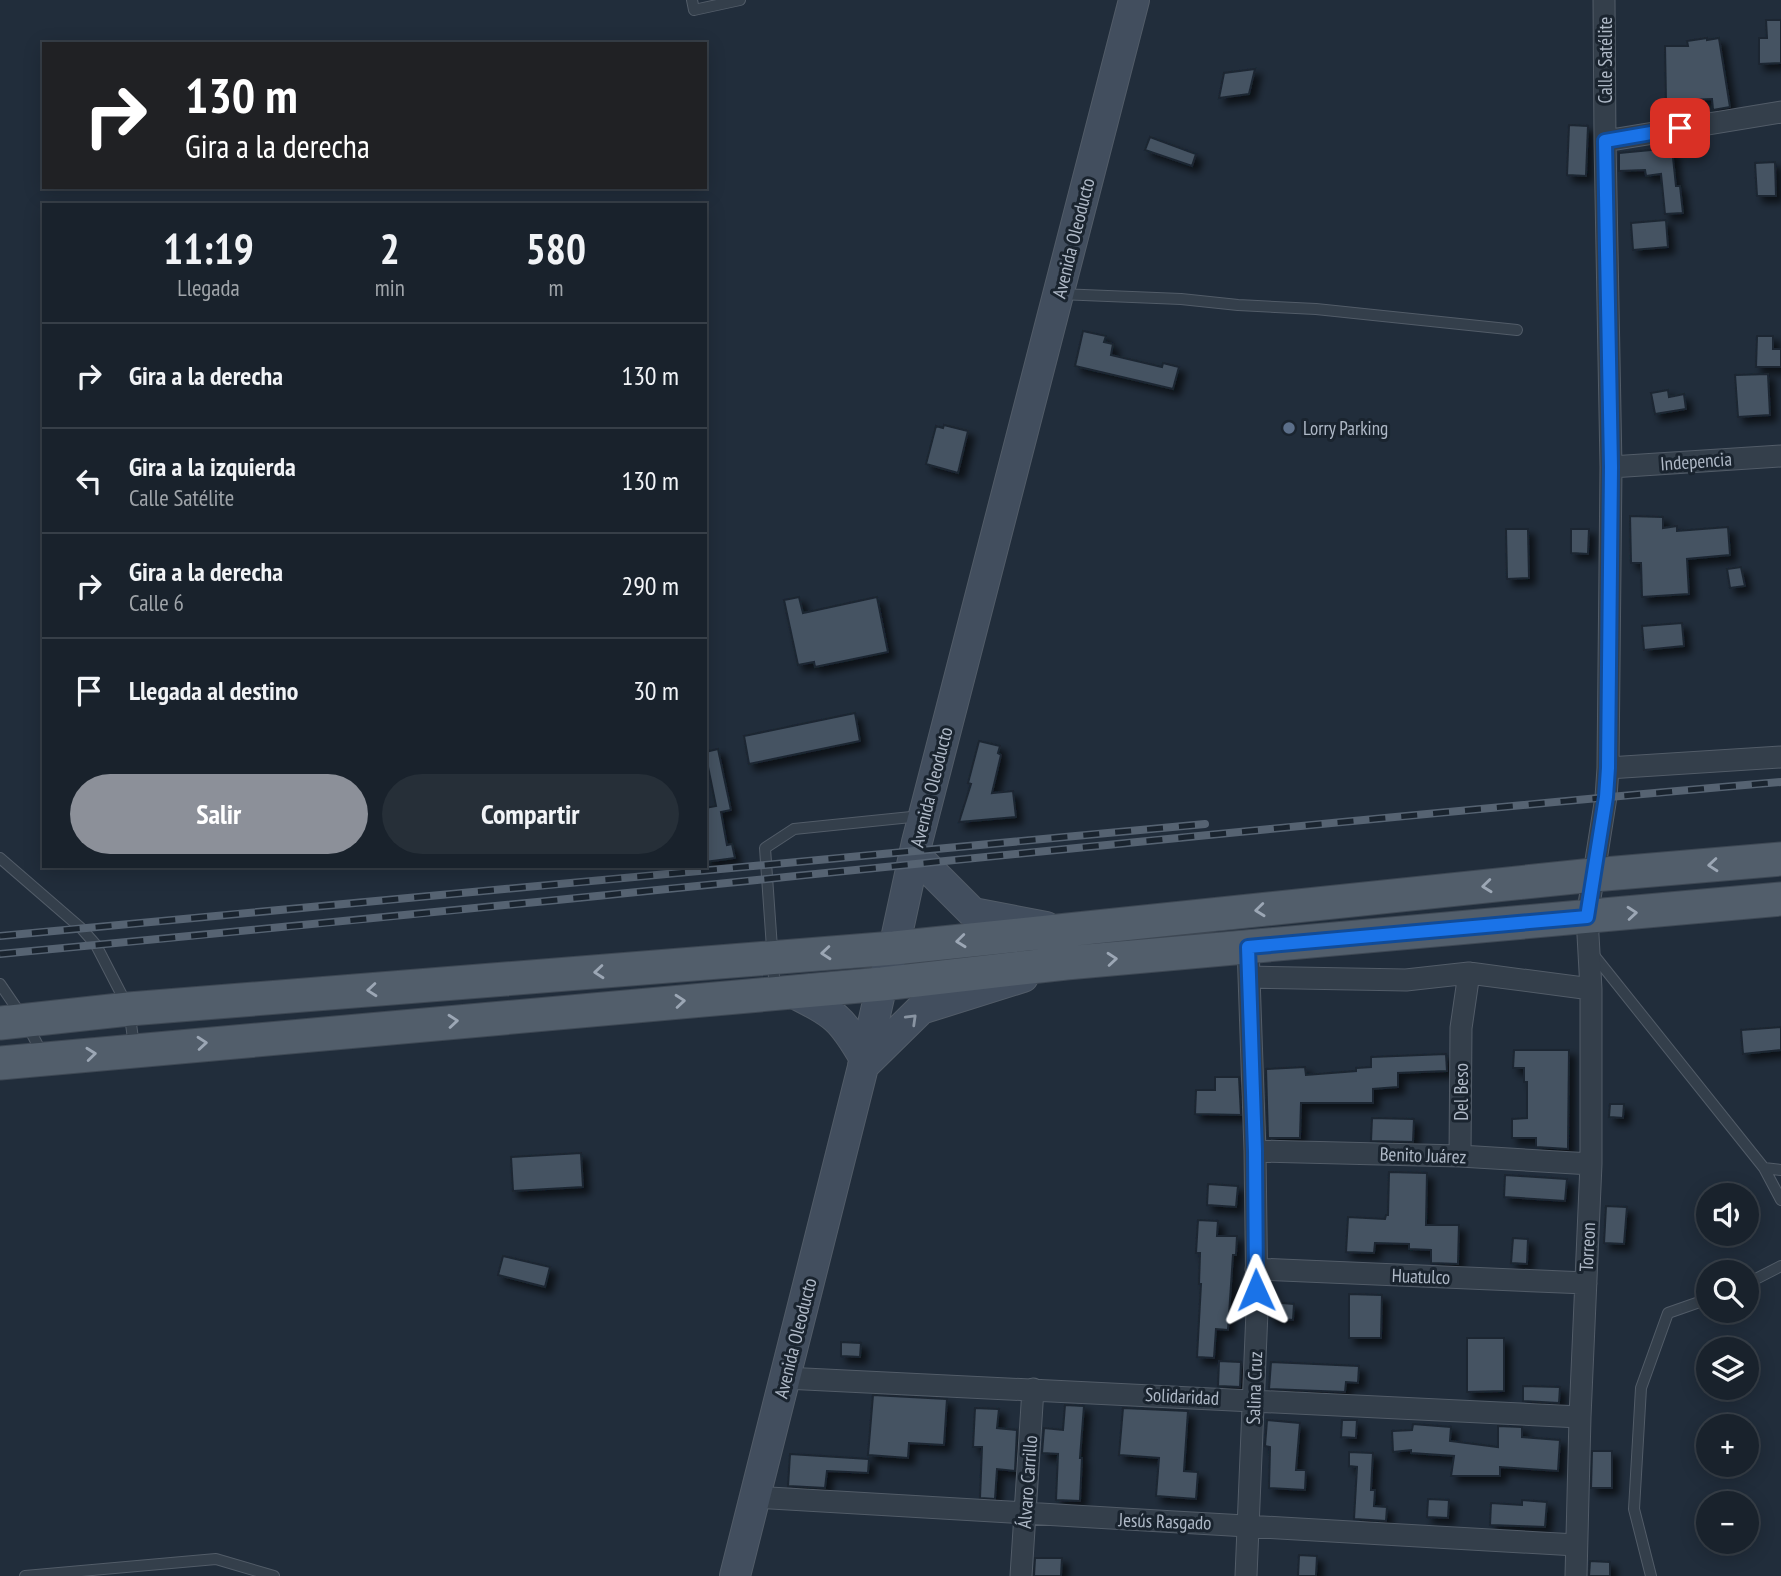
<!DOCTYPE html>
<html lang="es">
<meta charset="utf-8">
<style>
body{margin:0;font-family:"PT Sans Narrow",sans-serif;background:#262f38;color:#f1f3f6;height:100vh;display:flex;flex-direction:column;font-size:26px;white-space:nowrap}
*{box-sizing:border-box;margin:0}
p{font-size:23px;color:#9fa4a9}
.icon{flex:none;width:38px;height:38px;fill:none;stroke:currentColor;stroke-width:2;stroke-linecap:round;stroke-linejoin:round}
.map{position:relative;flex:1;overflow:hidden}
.sheet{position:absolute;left:42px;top:203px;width:665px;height:665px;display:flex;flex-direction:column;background:#19222c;border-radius:0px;box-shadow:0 4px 18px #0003,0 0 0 2px #373f48}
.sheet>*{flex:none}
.banner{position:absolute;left:42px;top:42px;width:665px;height:147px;border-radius:0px;box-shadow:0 4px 18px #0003,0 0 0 2px #373f48;background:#202124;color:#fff;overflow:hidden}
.tools{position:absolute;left:1696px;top:1183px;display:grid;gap:14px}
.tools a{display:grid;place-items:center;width:63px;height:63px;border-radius:50%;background:#19222c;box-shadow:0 4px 18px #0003,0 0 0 2px #373f48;font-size:35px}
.pin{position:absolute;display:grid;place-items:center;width:60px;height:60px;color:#fff;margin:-30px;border-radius:14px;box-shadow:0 4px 10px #0006}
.me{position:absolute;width:77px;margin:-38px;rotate:359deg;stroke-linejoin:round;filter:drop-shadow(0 0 5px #0008)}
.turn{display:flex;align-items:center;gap:24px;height:147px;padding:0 28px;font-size:32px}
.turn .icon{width:91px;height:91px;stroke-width:2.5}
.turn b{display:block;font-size:49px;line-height:60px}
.eta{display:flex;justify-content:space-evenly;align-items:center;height:119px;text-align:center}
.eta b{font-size:42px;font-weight:600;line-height:49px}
.cta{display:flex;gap:14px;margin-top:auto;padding:14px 28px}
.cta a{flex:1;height:80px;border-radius:42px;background:#8c9099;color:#fff;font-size:28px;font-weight:600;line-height:80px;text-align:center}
.cta a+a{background:#262f38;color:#f1f3f6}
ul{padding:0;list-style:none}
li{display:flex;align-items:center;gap:21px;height:105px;padding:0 28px;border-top:2px solid #373f48}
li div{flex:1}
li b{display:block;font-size:26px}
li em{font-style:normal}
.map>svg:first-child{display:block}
</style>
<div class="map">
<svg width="1781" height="1576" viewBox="0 0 1781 1576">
<defs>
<filter id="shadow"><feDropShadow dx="6" dy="6" stdDeviation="3.5" flood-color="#0009"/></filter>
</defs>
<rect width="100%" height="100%" fill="#212d3b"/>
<path fill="#445262" stroke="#1c2631" stroke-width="2" filter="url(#shadow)" d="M 1766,20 L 1781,20 L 1781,63 L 1759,64 L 1759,38 L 1767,38 Z
M 1707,38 L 1707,40 L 1719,38 L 1730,107 L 1713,110 L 1712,99 L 1666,101 L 1665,46 L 1688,46 L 1687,41 Z
M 1255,69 L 1249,94 L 1219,98 L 1224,73 Z
M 1569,125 L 1588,126 L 1586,176 L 1567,175 Z
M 1150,137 L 1196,154 L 1192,166 L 1145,150 Z
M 1672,148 L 1676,186 L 1680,186 L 1683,213 L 1665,214 L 1661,174 L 1646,176 L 1645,170 L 1619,171 L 1619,153 Z
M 1775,162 L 1776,196 L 1757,196 L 1755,163 Z
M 1666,220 L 1668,247 L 1633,250 L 1631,223 Z
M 1083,331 L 1106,336 L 1104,342 L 1113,344 L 1111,355 L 1162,367 L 1163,363 L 1179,367 L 1173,389 L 1075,366 Z
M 1757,336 L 1773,336 L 1773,349 L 1781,349 L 1781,367 L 1756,367 Z
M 1768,374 L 1770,415 L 1738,417 L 1735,375 Z
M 1668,390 L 1669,397 L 1684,394 L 1686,409 L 1655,414 L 1651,393 Z
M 944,425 L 968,431 L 958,473 L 926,464 L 936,426 L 943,428 Z
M 1630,516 L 1663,517 L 1663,528 L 1677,526 L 1677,531 L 1728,527 L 1730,555 L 1687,559 L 1689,594 L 1642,597 L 1641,563 L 1631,563 Z
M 1506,529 L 1528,529 L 1529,578 L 1507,579 Z
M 1571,529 L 1589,529 L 1588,554 L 1571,553 Z
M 1741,567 L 1745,586 L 1730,588 L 1727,569 Z
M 799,597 L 803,613 L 877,597 L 888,652 L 815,667 L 814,662 L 798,665 L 784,600 Z
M 1682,623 L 1684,646 L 1644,650 L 1642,626 Z
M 855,713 L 860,741 L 749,764 L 744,736 Z
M 979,741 L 1000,746 L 998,753 L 1001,755 L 992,793 L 1013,791 L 1016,817 L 959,822 L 971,784 L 968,783 Z
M 718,749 L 731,810 L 721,812 L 727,845 L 732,844 L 735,858 L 705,862 L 705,808 L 716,806 L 705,752 Z
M 1781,1027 L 1781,1050 L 1743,1054 L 1741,1030 Z
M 1514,1050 L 1569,1050 L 1568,1149 L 1536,1147 L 1536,1138 L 1512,1138 L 1512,1119 L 1527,1118 L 1527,1082 L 1524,1082 L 1524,1068 L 1513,1068 Z
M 1446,1054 L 1447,1071 L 1398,1073 L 1398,1087 L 1373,1089 L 1373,1103 L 1301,1103 L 1300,1138 L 1268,1138 L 1266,1069 L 1305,1067 L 1306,1075 L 1356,1071 L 1356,1068 L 1371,1067 L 1371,1057 Z
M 1215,1077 L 1239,1077 L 1241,1115 L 1195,1114 L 1196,1090 L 1215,1090 Z
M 1610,1104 L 1624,1104 L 1623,1118 L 1609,1117 Z
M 1372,1118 L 1414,1119 L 1413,1142 L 1371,1141 Z
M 581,1153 L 583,1187 L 513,1191 L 511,1157 Z
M 1389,1172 L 1427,1173 L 1426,1225 L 1459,1225 L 1458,1264 L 1431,1263 L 1431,1250 L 1409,1249 L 1409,1244 L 1375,1243 L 1374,1253 L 1346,1252 L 1348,1217 L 1385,1219 L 1386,1215 L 1388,1215 Z
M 1505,1175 L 1567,1179 L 1565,1201 L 1504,1197 Z
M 1208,1184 L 1238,1186 L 1236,1207 L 1207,1205 Z
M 1606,1206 L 1627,1207 L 1624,1244 L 1604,1243 Z
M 1198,1220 L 1218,1221 L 1217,1236 L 1237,1236 L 1236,1255 L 1233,1255 L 1228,1330 L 1216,1329 L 1214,1358 L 1197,1357 L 1201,1284 L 1199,1284 L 1200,1253 L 1196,1253 Z
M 1513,1238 L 1528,1239 L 1527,1264 L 1511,1263 Z
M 503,1256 L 550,1267 L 545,1287 L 498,1275 Z
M 1349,1294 L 1382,1295 L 1381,1338 L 1349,1338 Z
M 1270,1302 L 1294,1304 L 1293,1320 L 1270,1318 Z
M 1467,1338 L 1504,1338 L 1504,1391 L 1467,1392 Z
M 841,1342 L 861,1343 L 860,1357 L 841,1356 Z
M 1219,1361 L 1241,1362 L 1240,1387 L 1218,1386 Z
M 1271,1362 L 1359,1366 L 1358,1383 L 1346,1382 L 1345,1392 L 1269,1389 Z
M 1523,1386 L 1560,1387 L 1559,1403 L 1523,1401 Z
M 873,1395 L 947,1399 L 944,1445 L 909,1443 L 908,1458 L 868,1455 Z
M 1065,1405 L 1084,1406 L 1080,1458 L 1082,1458 L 1080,1501 L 1056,1500 L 1058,1454 L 1042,1453 L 1044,1428 L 1063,1430 Z
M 975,1408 L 999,1409 L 997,1428 L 1017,1430 L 1015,1471 L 997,1469 L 995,1499 L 980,1498 L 982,1447 L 973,1447 Z
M 1123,1408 L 1188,1411 L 1184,1471 L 1198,1472 L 1196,1499 L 1156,1496 L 1159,1458 L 1119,1455 Z
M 1267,1420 L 1300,1423 L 1296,1470 L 1306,1470 L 1305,1490 L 1269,1488 L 1270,1447 L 1265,1446 Z
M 1342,1420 L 1357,1420 L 1356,1438 L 1341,1437 Z
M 1413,1424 L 1451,1427 L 1450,1441 L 1498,1447 L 1498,1426 L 1522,1427 L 1522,1437 L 1560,1440 L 1558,1471 L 1500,1467 L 1500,1476 L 1451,1476 L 1454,1456 L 1411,1453 L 1411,1450 L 1393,1452 L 1392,1431 L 1412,1430 Z
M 1592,1451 L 1612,1451 L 1612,1488 L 1591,1488 Z
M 1349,1452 L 1373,1453 L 1371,1490 L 1375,1490 L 1374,1506 L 1387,1507 L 1386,1521 L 1354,1519 L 1357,1467 L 1349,1466 Z
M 790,1454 L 869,1459 L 868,1473 L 827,1471 L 825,1488 L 788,1486 Z
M 1428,1499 L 1449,1500 L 1448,1518 L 1427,1517 Z
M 1522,1500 L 1547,1502 L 1545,1527 L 1490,1525 L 1491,1503 L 1522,1505 Z
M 1299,1555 L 1317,1556 L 1316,1576 L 1298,1576 Z
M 1035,1558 L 1062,1558 L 1061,1576 L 1034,1576 Z
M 1590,1561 L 1610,1562 L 1610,1576 L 1589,1576 Z"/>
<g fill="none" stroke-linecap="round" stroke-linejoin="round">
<defs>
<path id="lane" d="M 692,0 L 694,10 L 740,0
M 1059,294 L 1181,299 L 1238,305 L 1316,309 L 1517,330
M 0,858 L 82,929 L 96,945 L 129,1009 L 134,1046
M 1593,954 L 1764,1168 L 1781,1170
M 0,984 L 24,1019 L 42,1053
M 775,991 L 765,848 L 794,829 L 921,816
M 1764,1168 L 1781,1200
M 1746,1284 L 1781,1266
M 25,1576 L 216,1559 L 274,1576
M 1651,1576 L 1634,1509 L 1641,1388 L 1668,1313 L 1708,1299"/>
<path id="street" d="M 1605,141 L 1781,112
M 1611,467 L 1781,456
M 1608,768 L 1781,757
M 1249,977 L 1406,980 L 1469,973 L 1591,989
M 1255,1151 L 1460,1156 L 1591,1164
M 1460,1156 L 1461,1028 L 1469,973
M 1256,1269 L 1586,1283
M 785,1378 L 1580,1417
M 755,1497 C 1029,1515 1302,1528 1576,1545
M 1021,1576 L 1033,1389
M 1246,1576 L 1257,1311 L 1255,1151 L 1248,947
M 1576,1576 L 1580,1417 L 1591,1164 L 1591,989 L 1587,917 L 1606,797 L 1608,768 L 1611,467 L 1605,141 L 1604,0"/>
<path id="secondary" d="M 914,854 L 973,913 L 1046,927
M 792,992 C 835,1014 841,1017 865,1059
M 863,1066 L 921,1009 L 1023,977
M 735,1576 L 865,1059 L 882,984 L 894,948 L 917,842 L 1134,0"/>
<path id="primary" d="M 0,1023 L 129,1009 L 894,948 L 1593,875 L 1781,859
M 0,1063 L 882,984 L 1066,963 L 1781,899"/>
</defs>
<use href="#lane" stroke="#525c68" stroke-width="12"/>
<use href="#street" stroke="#525c68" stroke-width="23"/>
<use href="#secondary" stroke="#525c68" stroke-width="32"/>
<use href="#primary" stroke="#3e4854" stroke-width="35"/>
<use href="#lane" stroke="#343f4b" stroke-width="10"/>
<use href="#street" stroke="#343f4b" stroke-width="21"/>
<use href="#secondary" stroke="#424e5e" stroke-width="30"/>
<use href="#primary" stroke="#525e6b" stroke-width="33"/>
<defs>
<path id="rail" d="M 0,936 L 1205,824
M 0,954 C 594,899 1187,833 1781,782"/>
</defs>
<use href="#rail" stroke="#566372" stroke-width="8"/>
<use href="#rail" stroke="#1a242f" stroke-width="5" stroke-dasharray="16" stroke-linecap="butt"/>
</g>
<defs><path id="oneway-chevron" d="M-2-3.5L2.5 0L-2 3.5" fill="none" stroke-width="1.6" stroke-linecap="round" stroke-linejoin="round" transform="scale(1.75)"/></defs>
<g stroke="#9ca7b5">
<use href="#oneway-chevron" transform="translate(1713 865) rotate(175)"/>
<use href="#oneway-chevron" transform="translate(1487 886) rotate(174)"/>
<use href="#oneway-chevron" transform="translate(1260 910) rotate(174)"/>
<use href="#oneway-chevron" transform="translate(1632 913) rotate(-5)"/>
<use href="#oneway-chevron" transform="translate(961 941) rotate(174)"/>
<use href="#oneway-chevron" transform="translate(826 953) rotate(175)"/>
<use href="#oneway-chevron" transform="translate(1112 959) rotate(-5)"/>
<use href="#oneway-chevron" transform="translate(599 972) rotate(175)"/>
<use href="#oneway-chevron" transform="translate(372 990) rotate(175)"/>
<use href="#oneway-chevron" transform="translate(680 1001) rotate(-5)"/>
<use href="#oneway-chevron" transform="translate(453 1021) rotate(-5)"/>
<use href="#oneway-chevron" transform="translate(202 1043) rotate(-5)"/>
<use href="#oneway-chevron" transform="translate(91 1054) rotate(-6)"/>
</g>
<use stroke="#8994a2" href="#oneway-chevron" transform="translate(912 1019) rotate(-44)"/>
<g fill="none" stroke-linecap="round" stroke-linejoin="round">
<defs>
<path id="route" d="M 1256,1290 L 1255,1151 L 1248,947 L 1587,917 L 1606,797 L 1608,768 L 1611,467 L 1605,141 L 1680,128"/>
</defs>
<use href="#route" stroke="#114b97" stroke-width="18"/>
<use href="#route" stroke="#1a73e8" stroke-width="12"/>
</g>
<circle fill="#5c6f8a" stroke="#1a242f" stroke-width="2.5" cx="1289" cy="428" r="7"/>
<g text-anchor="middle" stroke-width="6" stroke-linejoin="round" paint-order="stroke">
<g font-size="19" fill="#afb9c7" stroke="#1a242f">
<text transform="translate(1605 60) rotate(-90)" y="7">Calle Satélite</text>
<text transform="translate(1073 238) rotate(-76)" y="7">Avenida Oleoducto</text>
<text transform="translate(1696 461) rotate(-4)" y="7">Indepencia</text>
<text transform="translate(931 787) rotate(-76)" y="7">Avenida Oleoducto</text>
<text transform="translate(1461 1092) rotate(-90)" y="7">Del Beso</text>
<text transform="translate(1423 1155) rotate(2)" y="7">Benito Juárez</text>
<text transform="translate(1587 1247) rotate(-87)" y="7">Torreon</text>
<text transform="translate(1421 1276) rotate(2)" y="7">Huatulco</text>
<text transform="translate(795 1338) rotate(-76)" y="7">Avenida Oleoducto</text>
<text transform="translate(1254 1388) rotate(-88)" y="7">Salina Cruz</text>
<text transform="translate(1182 1396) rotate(3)" y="7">Solidaridad</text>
<text transform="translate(1027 1482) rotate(-86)" y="7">Álvaro Carrillo</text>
<text transform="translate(1165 1521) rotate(2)" y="7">Jesús Rasgado</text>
</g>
<g font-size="19" fill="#afb9c7" stroke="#1a242f" text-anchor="start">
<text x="1303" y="435">Lorry Parking</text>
</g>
</g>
</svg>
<div class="tools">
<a><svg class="icon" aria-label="sound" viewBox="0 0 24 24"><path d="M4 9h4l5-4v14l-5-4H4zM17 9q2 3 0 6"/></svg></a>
<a><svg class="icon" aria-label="search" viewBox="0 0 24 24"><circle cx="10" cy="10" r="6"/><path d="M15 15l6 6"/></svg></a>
<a><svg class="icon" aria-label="layers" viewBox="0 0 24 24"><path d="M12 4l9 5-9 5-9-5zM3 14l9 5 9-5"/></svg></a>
<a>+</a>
<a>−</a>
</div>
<div class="pin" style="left:1680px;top:128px;background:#d93025"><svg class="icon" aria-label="arrive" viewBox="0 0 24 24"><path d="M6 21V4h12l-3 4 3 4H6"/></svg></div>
<svg class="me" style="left:1256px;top:1290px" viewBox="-20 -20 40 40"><path d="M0-17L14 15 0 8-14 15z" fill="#1a73e8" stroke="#fff" stroke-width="4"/></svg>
<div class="banner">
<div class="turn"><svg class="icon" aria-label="right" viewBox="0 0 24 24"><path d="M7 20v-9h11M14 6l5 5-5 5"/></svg><div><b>130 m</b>Gira a la derecha</div></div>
</div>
<section class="sheet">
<div class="eta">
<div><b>11:19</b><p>Llegada</p></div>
<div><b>2</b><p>min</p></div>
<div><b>580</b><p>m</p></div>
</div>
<ul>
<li><svg class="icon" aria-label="right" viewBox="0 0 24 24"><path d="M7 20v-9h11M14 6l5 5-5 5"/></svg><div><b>Gira a la derecha</b></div><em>130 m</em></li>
<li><svg class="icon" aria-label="left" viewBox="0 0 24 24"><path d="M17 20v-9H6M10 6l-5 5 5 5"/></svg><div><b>Gira a la izquierda</b><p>Calle Satélite</p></div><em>130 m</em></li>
<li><svg class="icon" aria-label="right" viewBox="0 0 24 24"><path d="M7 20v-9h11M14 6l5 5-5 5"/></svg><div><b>Gira a la derecha</b><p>Calle 6</p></div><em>290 m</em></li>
<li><svg class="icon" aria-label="arrive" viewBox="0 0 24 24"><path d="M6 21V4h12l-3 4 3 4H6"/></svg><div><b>Llegada al destino</b></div><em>30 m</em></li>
</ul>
<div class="cta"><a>Salir</a><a>Compartir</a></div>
</section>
</div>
